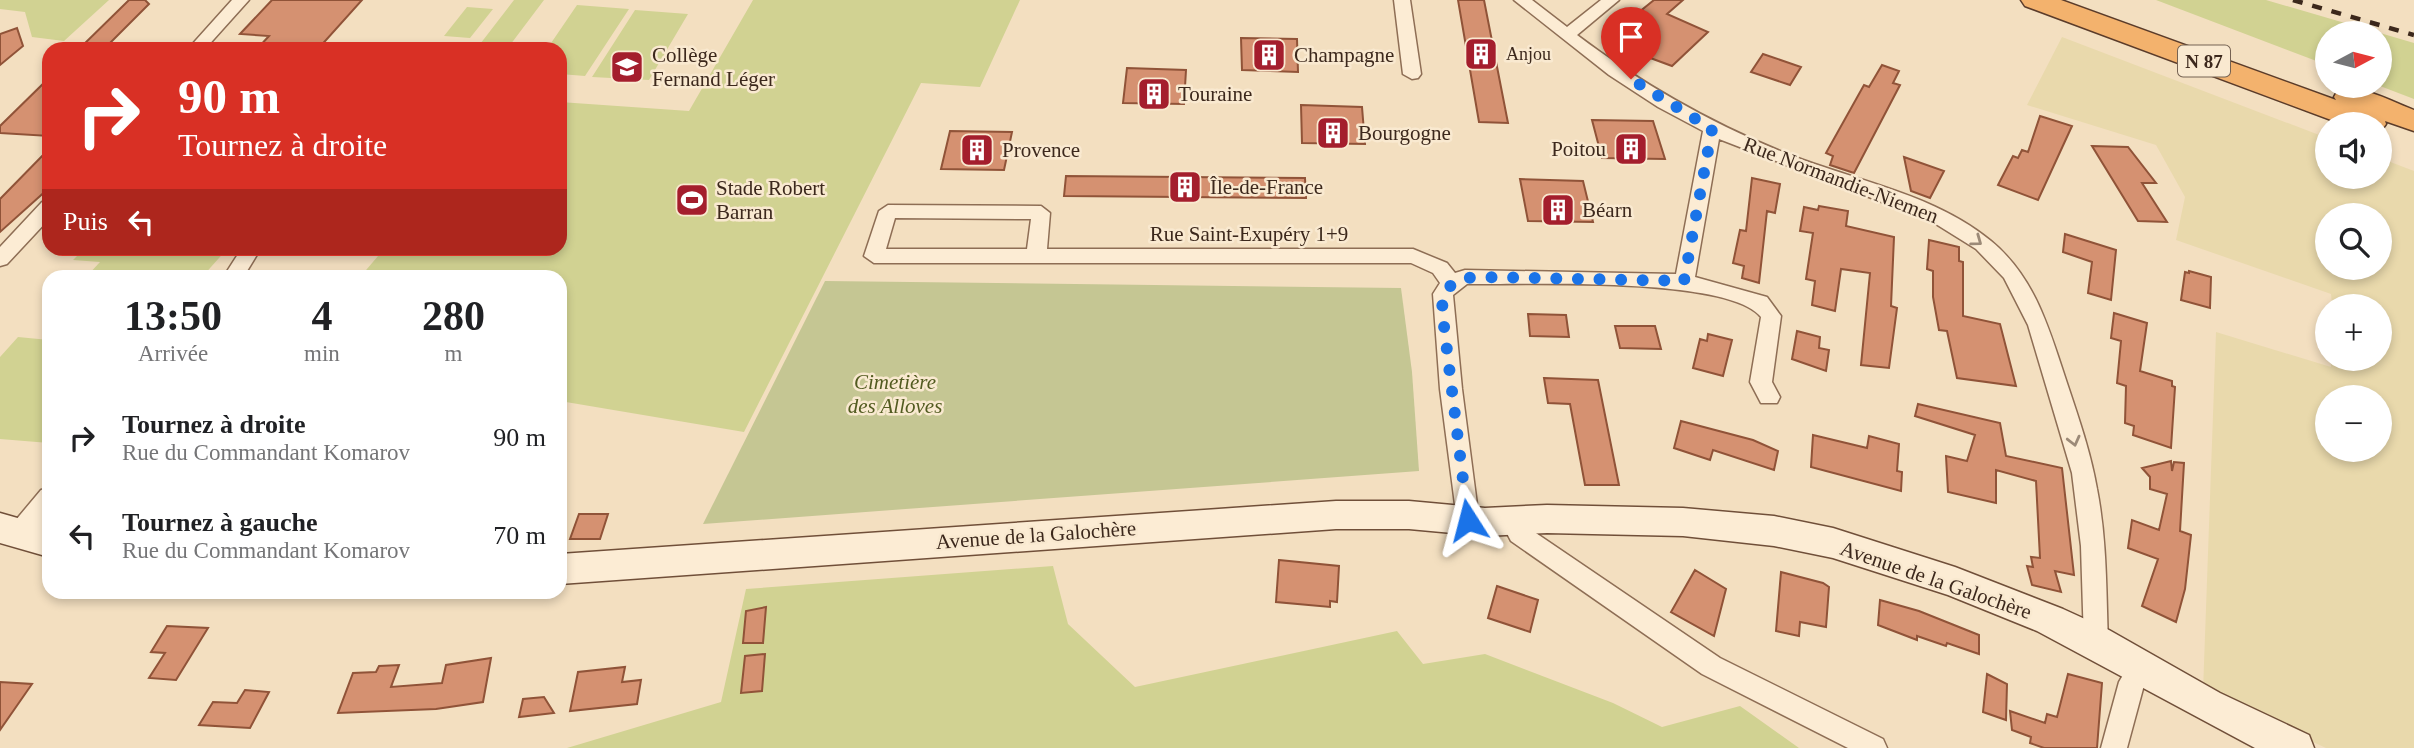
<!DOCTYPE html>
<html lang="fr">
<meta charset="utf-8">
<style>
body{margin:0;font-family:"Times New Roman",serif;background:#f2f2f2;color:#202124;height:100vh;display:flex;flex-direction:column;font-size:26px;white-space:nowrap}
*{box-sizing:border-box;margin:0}
p{font-size:23px;color:#757577}
.icon{flex:none;width:38px;height:38px;fill:none;stroke:currentColor;stroke-width:2;stroke-linecap:round;stroke-linejoin:round}
.map{position:relative;flex:1;overflow:hidden}
.panel{position:absolute;left:42px;top:270px;width:525px;height:329px;display:flex;flex-direction:column;background:#fff;border-radius:21px;box-shadow:0 4px 10px #0003}
.panel>*{flex:none}
.top-card{position:absolute;left:42px;top:42px;width:525px;height:214px;border-radius:21px;box-shadow:0 4px 10px #0003;background:#d93025;color:#fff;overflow:hidden}
.needle{width:46px;rotate:83deg}
.fabs{position:absolute;left:2315px;top:21px;display:grid;gap:14px}
.fabs a{display:grid;place-items:center;width:77px;height:77px;border-radius:50%;background:#fff;box-shadow:0 4px 10px #0003;font-size:35px}
.pin{position:absolute;display:grid;place-items:center;width:60px;height:60px;color:#fff;margin:-72px -30px;border-radius:50% 50% 50% 0;rotate:-45deg;box-shadow:0 0 7px #0007}
.pin .icon{rotate:45deg}
.me{position:absolute;width:77px;margin:-38px;rotate:351deg;stroke-linejoin:round;filter:drop-shadow(0 0 5px #0008)}
.turn{display:flex;align-items:center;gap:24px;height:147px;padding:0 21px;font-size:32px}
.turn .icon{width:91px;height:91px;stroke-width:2.5}
.turn b{display:block;font-size:49px;line-height:60px}
.then{display:flex;align-items:center;height:66px;padding:0 21px;background:#0003;gap:14px;font-size:26px}
.eta{display:flex;justify-content:space-evenly;align-items:center;height:119px;text-align:center}
.eta b{font-size:42px;font-weight:800;line-height:49px}
ul{padding:0;list-style:none}
li{display:flex;align-items:center;gap:21px;height:98px;padding:0 21px}
li div{flex:1}
li b{display:block;font-size:26px}
li em{font-style:normal}
.map>svg:first-child{display:block}
</style>
<div class="map">
<svg width="2414" height="748" viewBox="0 0 2414 748">
<rect width="100%" height="100%" fill="#f3dfc0"/>
<path fill="#e9d9ac" fill-rule="evenodd" d="M 2062,37 L 2327,138 L 2328,177 L 2380,177 L 2380,158 L 2414,171 L 2414,748 L 2326,748 L 2203,691 L 2216,332 L 2331,367 L 2331,359 L 2380,359 L 2380,306 L 2332,306 L 2331,294 L 2176,240 L 2185,197 L 2156,145 L 2027,105 ZM 2328,215 L 2380,215 L 2380,268 L 2328,268 ZM 2328,397 L 2380,397 L 2380,450 L 2328,450 Z"/>
<path fill="#d1d292" d="M 0,0 L 109,0 L 64,41 L 32,37 L 25,12 L 0,9 Z
M 514,0 L 544,0 L 507,49 L 477,48 Z
M 753,0 L 1020,0 L 980,87 L 921,83 L 744,432 L 560,401 L 560,276 L 361,276 L 384,249 L 560,248 L 560,102 L 689,111 Z
M 2156,0 L 2266,0 L 2379,33 L 2328,33 L 2327,65 Z
M 577,5 L 629,9 L 585,76 L 560,74 L 560,49 L 547,49 Z
M 467,7 L 493,9 L 470,38 L 444,36 Z
M 635,10 L 688,14 L 649,80 L 592,77 Z
M 2380,33 L 2414,43 L 2414,99 L 2380,86 Z
M 84,249 L 84,248 L 227,249 L 203,276 L 87,276 L 100,262 L 73,260 Z
M 18,337 L 49,340 L 49,443 L 0,439 L 0,357 Z
M 1053,566 L 1068,624 L 1135,687 L 1397,631 L 1423,664 L 1485,654 L 1613,703 L 1662,727 L 1740,706 L 1799,748 L 567,748 L 721,702 L 746,589 Z"/>
<path fill="#c5c693" d="M 825,281 L 1401,288 L 1412,372 L 1419,471 L 703,524 Z"/>
<path fill="#d59171" stroke="#905338" stroke-width="2" d="M 129,0 L 145,0 L 149,4 L 104,49 L 79,49 Z
M 272,0 L 362,0 L 318,49 L 257,49 L 269,36 L 240,34 Z
M 1458,0 L 1484,0 L 1508,123 L 1479,122 Z
M 1654,0 L 1683,0 L 1667,14 L 1708,32 L 1672,66 L 1645,56 L 1650,51 L 1613,33 Z
M 17,28 L 23,46 L 0,65 L 0,34 Z
M 1241,38 L 1297,39 L 1298,72 L 1242,70 Z
M 1763,54 L 1801,67 L 1790,85 L 1751,72 Z
M 1882,65 L 1899,71 L 1893,83 L 1900,85 L 1854,173 L 1830,165 L 1833,156 L 1826,153 L 1864,85 L 1869,87 Z
M 1127,68 L 1186,70 L 1184,104 L 1123,103 Z
M 49,78 L 49,136 L 0,133 L 0,126 Z
M 1301,105 L 1362,107 L 1365,144 L 1302,143 Z
M 2040,116 L 2072,126 L 2038,200 L 1998,185 L 2013,156 L 2018,158 L 2022,150 L 2028,152 Z
M 1592,120 L 1653,121 L 1665,159 L 1602,158 Z
M 950,131 L 1012,132 L 1004,170 L 941,169 Z
M 2092,146 L 2128,147 L 2156,183 L 2142,183 L 2167,222 L 2138,221 Z
M 49,149 L 49,188 L 0,232 L 0,199 Z
M 1904,157 L 1944,171 L 1930,198 L 1911,191 Z
M 1066,176 L 1305,178 L 1306,198 L 1064,196 Z
M 1752,178 L 1780,184 L 1775,213 L 1767,211 L 1759,283 L 1742,278 L 1744,266 L 1733,263 L 1740,230 L 1746,231 Z
M 1520,179 L 1583,181 L 1593,222 L 1528,221 Z
M 1819,206 L 1848,211 L 1846,226 L 1894,237 L 1891,306 L 1897,308 L 1889,368 L 1861,365 L 1870,273 L 1841,269 L 1835,311 L 1812,305 L 1815,281 L 1806,279 L 1813,233 L 1800,231 L 1804,207 L 1818,210 Z
M 2065,234 L 2116,250 L 2111,300 L 2088,293 L 2092,262 L 2063,252 Z
M 1929,240 L 1959,247 L 1959,261 L 1963,262 L 1963,316 L 2000,324 L 2016,386 L 1957,378 L 1947,331 L 1939,330 L 1933,297 L 1933,271 L 1927,269 Z
M 2189,271 L 2211,277 L 2210,308 L 2181,300 L 2185,272 L 2189,273 Z
M 2114,313 L 2147,323 L 2140,371 L 2172,381 L 2172,386 L 2175,387 L 2171,448 L 2133,435 L 2134,426 L 2125,423 L 2126,386 L 2117,383 L 2121,341 L 2111,338 Z
M 1528,314 L 1566,315 L 1569,337 L 1530,336 Z
M 1615,326 L 1655,326 L 1661,349 L 1620,348 Z
M 1797,331 L 1820,337 L 1819,348 L 1829,350 L 1826,371 L 1792,359 Z
M 1708,334 L 1732,340 L 1723,376 L 1693,368 L 1700,339 L 1707,341 Z
M 1544,378 L 1598,380 L 1619,485 L 1585,485 L 1570,404 L 1548,403 Z
M 1918,404 L 2000,423 L 2006,456 L 2062,468 L 2074,575 L 2055,571 L 2061,592 L 2032,585 L 2027,566 L 2033,567 L 2031,557 L 2040,558 L 2036,481 L 1996,470 L 1996,503 L 1948,492 L 1946,456 L 1967,461 L 1975,435 L 1915,416 Z
M 1681,421 L 1753,440 L 1778,451 L 1774,470 L 1713,450 L 1710,460 L 1674,448 Z
M 1813,435 L 1867,448 L 1869,436 L 1899,444 L 1897,471 L 1902,472 L 1901,491 L 1811,467 Z
M 2171,461 L 2172,471 L 2174,462 L 2184,463 L 2180,531 L 2191,535 L 2185,589 L 2176,622 L 2142,606 L 2158,559 L 2128,548 L 2132,520 L 2159,530 L 2167,494 L 2150,489 L 2150,477 L 2142,468 Z
M 579,514 L 608,514 L 600,539 L 570,539 Z
M 1279,560 L 1339,566 L 1337,602 L 1330,601 L 1330,607 L 1276,602 Z
M 1695,570 L 1726,589 L 1714,636 L 1671,612 Z
M 1781,572 L 1823,583 L 1829,587 L 1826,627 L 1800,622 L 1799,636 L 1776,631 Z
M 1497,586 L 1538,600 L 1530,632 L 1488,618 Z
M 1880,600 L 1919,611 L 1979,635 L 1979,654 L 1947,643 L 1946,646 L 1917,636 L 1917,640 L 1878,625 Z
M 766,607 L 763,643 L 743,643 L 746,611 Z
M 167,626 L 208,628 L 176,680 L 149,678 L 165,653 L 151,652 Z
M 765,654 L 762,691 L 741,693 L 745,656 Z
M 491,658 L 483,702 L 436,709 L 338,713 L 353,673 L 376,672 L 379,666 L 399,665 L 391,687 L 442,683 L 446,665 Z
M 625,667 L 622,682 L 641,680 L 637,704 L 570,711 L 578,672 Z
M 1987,674 L 2007,684 L 2006,720 L 1983,712 Z
M 2068,674 L 2102,683 L 2097,748 L 2044,748 L 2030,743 L 2031,737 L 2012,730 L 2010,711 L 2045,723 L 2047,714 L 2057,717 Z
M 0,682 L 32,684 L 0,730 Z
M 245,690 L 269,692 L 250,728 L 199,725 L 213,702 L 237,703 Z
M 544,697 L 554,713 L 519,717 L 523,699 Z"/>
<g fill="none" stroke-linecap="round" stroke-linejoin="round">
<defs>
<path id="minor" d="M 232,0 L 249,0 L 205,49 L 188,49 Z
M 1394,0 L 1410,0 L 1421,74 L 1418,78 L 1412,79 L 1403,74 Z
M 1514,0 L 1532,0 L 1567,27 L 1601,0 L 1619,0 L 1577,35 C 1646,87 1717,127 1798,158 C 1862,182 1937,196 1991,241 C 2031,274 2046,319 2062,368 C 2075,408 2090,448 2097,489 C 2107,540 2106,591 2108,642 L 2105,650 L 2096,653 L 2087,650 L 2084,642 L 2081,546 L 2072,473 L 2028,325 L 2004,278 L 1976,249 L 1931,221 L 1719,139 L 1695,277 L 1767,297 L 1781,316 L 1772,382 L 1780,397 L 1777,403 L 1761,403 L 1750,382 L 1761,317 C 1728,276 1524,285 1467,284 L 1453,295 L 1462,389 L 1479,520 L 1476,527 L 1468,530 L 1460,527 L 1457,520 L 1440,389 L 1433,294 L 1440,283 L 1433,273 L 1411,263 L 874,263 L 864,256 L 879,211 L 888,205 L 1041,206 L 1050,213 L 1047,249 L 1413,249 L 1447,263 L 1455,273 L 1465,270 L 1676,274 L 1703,131 L 1658,107 L 1609,75 ZM 895,218 L 1031,219 L 1027,249 L 886,249 Z
M 49,201 L 49,219 L 7,264 L 0,266 L 0,247 L 42,202 Z
M 242,248 L 261,248 L 244,276 L 224,276 Z
M 49,488 C 49,495 51,505 49,512 C 45,527 25,546 10,541 L 6,534 L 10,527 L 41,490 Z
M 1512,512 L 1520,515 L 1527,527 L 1720,658 L 1883,739 L 1887,748 L 1848,748 L 1702,674 L 1511,541 L 1501,522 L 1504,515 Z
M 2141,656 L 2150,659 L 2153,667 L 2144,685 L 2127,748 L 2101,748 L 2119,682 L 2132,659 Z"/>
<path id="secondary" d="M 1336,501 L 1409,501 L 1485,508 L 1547,505 L 1683,508 L 1774,516 L 1833,528 L 1955,567 L 2063,609 L 2109,630 L 2220,693 L 2309,735 L 2314,748 L 2255,748 L 2037,631 L 1948,595 L 1833,558 L 1774,546 L 1683,536 L 1547,533 L 1485,536 L 1409,529 L 1336,529 L 560,584 L 560,554 Z
M 0,513 L 49,527 L 49,557 L 0,543 Z"/>
<path id="trunk" d="M 2021,0 L 2061,0 L 2336,100 L 2334,97 L 2338,90 C 2362,84 2392,102 2414,110 L 2414,131 L 2385,121 L 2386,124 L 2380,132 L 2380,124 L 2342,124 L 2025,6 Z"/>
</defs>
<use href="#minor" stroke="#8e6e55" stroke-width="3"/>
<use href="#secondary" stroke="#704f39" stroke-width="3"/>
<use href="#trunk" stroke="#5b3c2a" stroke-width="3"/>
<use href="#minor" fill="#fcecd4" fill-rule="evenodd"/>
<use href="#secondary" fill="#fcecd4" fill-rule="evenodd"/>
<use href="#trunk" fill="#f3b26d" fill-rule="evenodd"/>
<path stroke="#3c281c" stroke-width="4.5" stroke-dasharray="10 10" stroke-linecap="butt" d="M 2293,0 L 2414,35"/>
</g>
<defs><path id="oneway-chevron" d="M-2-3.5L2.5 0L-2 3.5" fill="none" stroke-width="1.6" stroke-linecap="round" stroke-linejoin="round" transform="scale(1.75)"/></defs>
<g stroke="#9c8a78">
<use href="#oneway-chevron" transform="translate(1977 241) rotate(36)"/>
<use href="#oneway-chevron" transform="translate(2074 441) rotate(76)"/>
</g>
<g fill="none" stroke-linecap="round" stroke-linejoin="round">
<path stroke="#1a73e8" stroke-width="12" stroke-dasharray="0 21.6" d="M 1468,520 L 1442,310 C 1443,283 1458,277 1483,277 L 1684,281 L 1712,129 L 1631,79"/>
</g>
<defs>
<symbol id="building-square" viewBox="-11 -11 22 22"><rect x="-9" y="-9" width="18" height="18" rx="4" fill="#a41e2d" stroke="#f9e9d0"/><path d="M-4-6H4V6H1V3H-1V6H-4ZM-2.5-4.3h1.7v1.8h-1.7ZM.8-4.3h1.7v1.8H.8ZM-2.5-1h1.7V.8h-1.7ZM.8-1h1.7V.8H.8Z" fill="#fff"/></symbol>
<symbol id="school-square" viewBox="-11 -11 22 22"><rect x="-9" y="-9" width="18" height="18" rx="4" fill="#a41e2d" stroke="#f9e9d0"/><path d="M0-5L7-2L0 1L-7-2ZM-4 1L0 2.5L4 1V4Q0 6-4 4Z" fill="#fff"/></symbol>
<symbol id="stadium-square" viewBox="-11 -11 22 22"><rect x="-9" y="-9" width="18" height="18" rx="4" fill="#a41e2d" stroke="#f9e9d0"/><path d="M0-5a6.5 5 0 1 0 0 10a6.5 5 0 1 0 0-10ZM-3.5-1.8h7v3.6h-7Z" fill="#fff"/></symbol>
</defs>
<g fill-rule="evenodd">
<use href="#building-square" x="1462" y="35" width="38" height="38"/>
<use href="#building-square" x="1250" y="36" width="38" height="38"/>
<use href="#school-square" x="608" y="48" width="38" height="38"/>
<use href="#building-square" x="1135" y="75" width="38" height="38"/>
<use href="#building-square" x="1314" y="114" width="38" height="38"/>
<use href="#building-square" x="1612" y="130" width="38" height="38"/>
<use href="#building-square" x="958" y="131" width="38" height="38"/>
<use href="#building-square" x="1166" y="168" width="38" height="38"/>
<use href="#stadium-square" x="673" y="181" width="38" height="38"/>
<use href="#building-square" x="1539" y="191" width="38" height="38"/>
</g>
<g text-anchor="middle" stroke-width="5" stroke-linejoin="round" paint-order="stroke">
<g font-size="18" fill="#3c281c" stroke="#f9e9d0" text-anchor="start">
<text x="1506" y="60">Anjou</text>
</g>
<rect fill="#f9e9d0" stroke="#756252" stroke-width="2" x="2178" y="45.5" width="52" height="31" rx="5"/>
<g font-size="19" font-weight="bold" fill="#3c281c">
<text x="2204" y="68">N 87</text>
</g>
<g font-size="21" fill="#3c281c" stroke="#f9e9d0" text-anchor="start">
<text x="652" y="62">Collège<tspan x="652" dy="24">Fernand Léger</tspan></text>
<text x="1294" y="62">Champagne</text>
<text x="1178" y="101">Touraine</text>
<text x="1358" y="140">Bourgogne</text>
<text x="1606" y="156" text-anchor="end">Poitou</text>
<text x="1002" y="157">Provence</text>
<text x="1210" y="194">Île-de-France</text>
<text x="716" y="195">Stade Robert<tspan x="716" dy="24">Barran</tspan></text>
<text x="1582" y="217">Béarn</text>
</g>
<g font-size="21" fill="#3c281c" stroke="#f9e9d0">
<text transform="translate(1841 180) rotate(21)" y="7">Rue Normandie-Niemen</text>
<text x="1249" y="241">Rue Saint-Exupéry 1+9</text>
<text transform="translate(1036 535) rotate(-4)" y="7">Avenue de la Galochère</text>
<text transform="translate(1936 580) rotate(19)" y="7">Avenue de la Galochère</text>
</g>
<g font-size="21" font-style="italic" fill="#525b20" stroke="#f9e9d0">
<text x="895" y="389">Cimetière<tspan x="895" dy="24">des Alloves</tspan></text>
</g>
</g>
</svg>
<div class="fabs">
<a><svg class="needle" viewBox="-14 -14 28 28"><path d="M0-13l5 13h-10z" fill="#e53935"/><path d="M0 13l5-13h-10z" fill="#757577"/></svg></a>
<a><svg class="icon" aria-label="sound" viewBox="0 0 24 24"><path d="M4 9h4l5-4v14l-5-4H4zM17 9q2 3 0 6"/></svg></a>
<a><svg class="icon" aria-label="search" viewBox="0 0 24 24"><circle cx="10" cy="10" r="6"/><path d="M15 15l6 6"/></svg></a>
<a>+</a>
<a>−</a>
</div>
<div class="pin" style="left:1631px;top:79px;background:#d93025"><svg class="icon" aria-label="arrive" viewBox="0 0 24 24"><path d="M6 21V4h12l-3 4 3 4H6"/></svg></div>
<svg class="me" style="left:1468px;top:520px" viewBox="-20 -20 40 40"><path d="M0-17L14 15 0 8-14 15z" fill="#1a73e8" stroke="#fff" stroke-width="4"/></svg>
<div class="top-card">
<div class="turn"><svg class="icon" aria-label="right" viewBox="0 0 24 24"><path d="M7 20v-9h11M14 6l5 5-5 5"/></svg><div><b>90 m</b>Tournez à droite</div></div>
<div class="then">Puis<svg class="icon" aria-label="left" viewBox="0 0 24 24"><path d="M17 20v-9H6M10 6l-5 5 5 5"/></svg></div>
</div>
<section class="panel">
<div class="eta">
<div><b>13:50</b><p>Arrivée</p></div>
<div><b>4</b><p>min</p></div>
<div><b>280</b><p>m</p></div>
</div>
<ul>
<li><svg class="icon" aria-label="right" viewBox="0 0 24 24"><path d="M7 20v-9h11M14 6l5 5-5 5"/></svg><div><b>Tournez à droite</b><p>Rue du Commandant Komarov</p></div><em>90 m</em></li>
<li><svg class="icon" aria-label="left" viewBox="0 0 24 24"><path d="M17 20v-9H6M10 6l-5 5 5 5"/></svg><div><b>Tournez à gauche</b><p>Rue du Commandant Komarov</p></div><em>70 m</em></li>
</ul>
</section>
</div>
